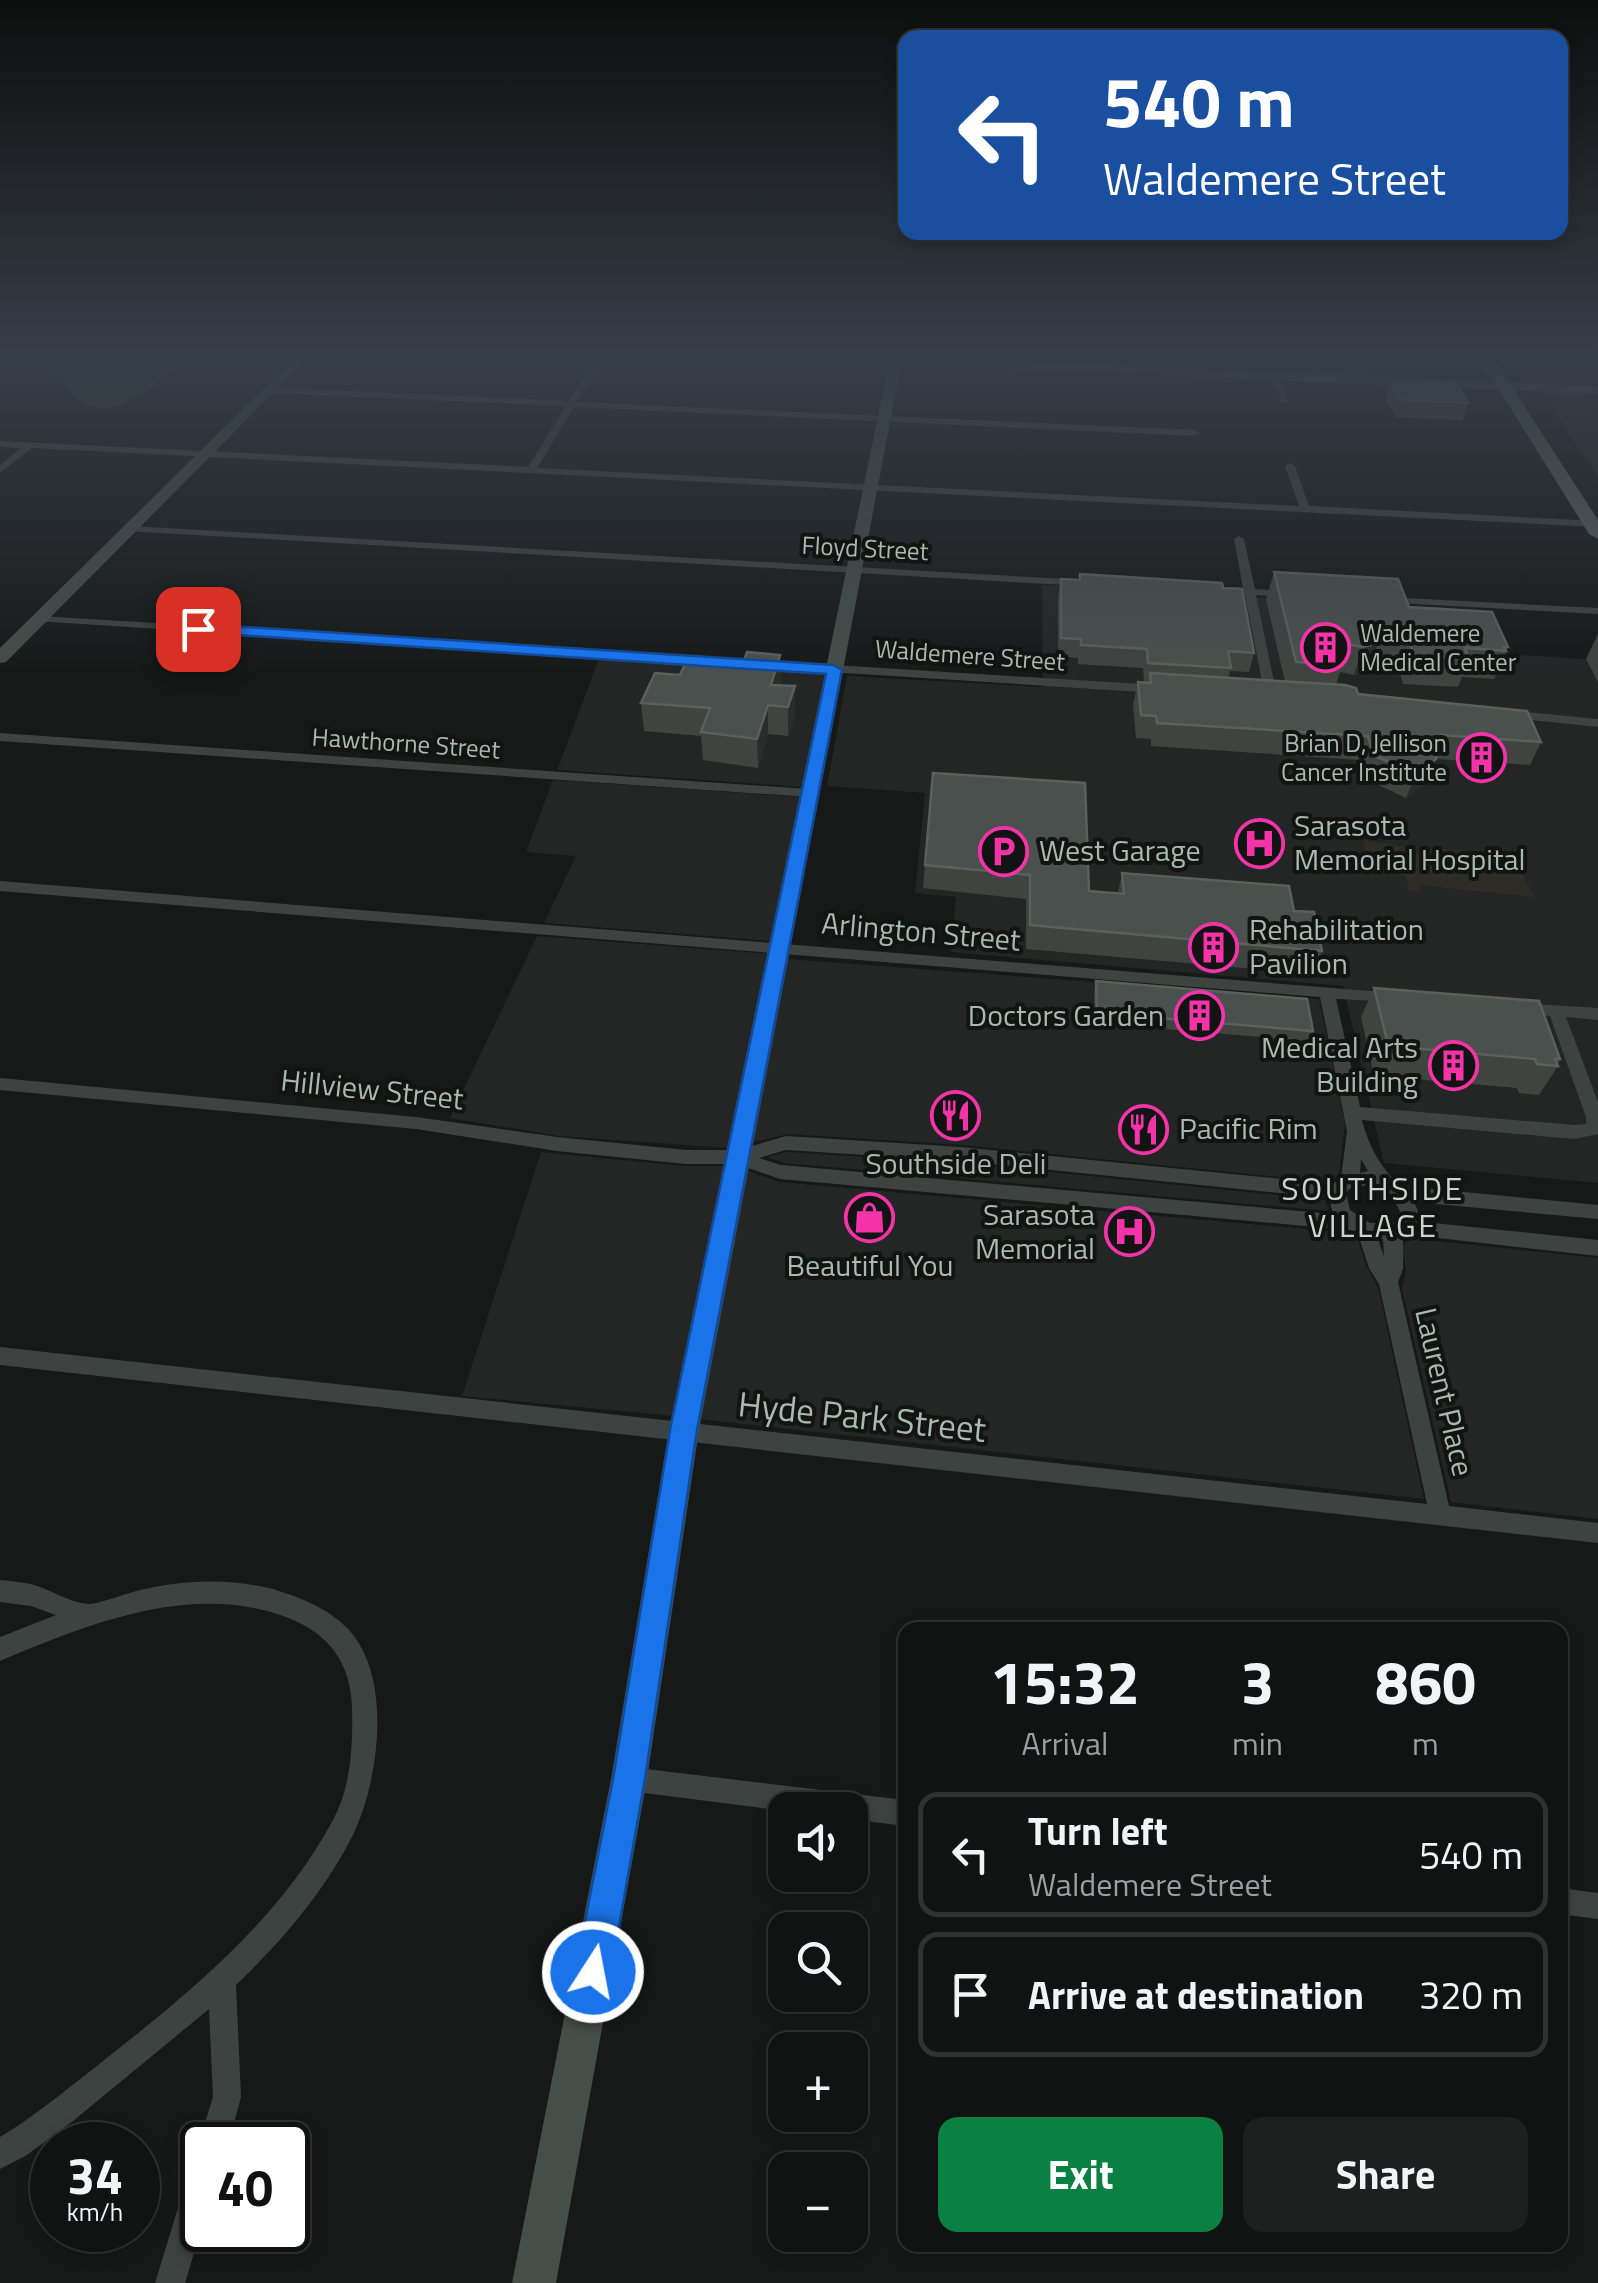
<!DOCTYPE html>
<meta charset="utf-8">
<style>
body{margin:0;font-family:"Titillium Web",sans-serif;background:#1e2020;color:#f1f3f6;height:100vh;display:flex;flex-direction:column;font-size:38px;white-space:nowrap}
*{box-sizing:border-box;margin:0}
p{font-size:32px;color:#9c9e9f}
.icon{flex:none;width:55px;height:55px;fill:none;stroke:currentColor;stroke-width:2;stroke-linecap:round;stroke-linejoin:round}
.map{position:relative;flex:1;overflow:hidden}
.panel{position:absolute;left:898px;top:1622px;width:670px;height:630px;display:flex;flex-direction:column;background:#111312;border-radius:20px;box-shadow:0 5px 15px #0003,0 0 0 2px #303232}
.panel>*{flex:none}
.banner{position:absolute;left:898px;top:30px;width:670px;height:210px;border-radius:20px;box-shadow:0 5px 15px #0003,0 0 0 2px #303232;background:#1a4fa0;color:#fff;overflow:hidden}
.fabs{position:absolute;left:768px;top:1792px;display:grid;gap:20px}
.fabs a{display:grid;place-items:center;width:100px;height:100px;border-radius:20px;background:#111312;box-shadow:0 5px 15px #0003,0 0 0 2px #303232;font-size:50px}
.speed{position:absolute;left:30px;top:2122px;display:flex;gap:20px;font-size:50px;font-weight:700;text-align:center}
.speed>*{display:grid;place-content:center;width:130px;height:130px;border-radius:50%;background:#111312;box-shadow:0 5px 15px #0003,0 0 0 2px #303232;line-height:1}
.speed small{font-size:25px;font-weight:400}
.speed .limit{border:5px solid #111;border-radius:15px;background:#fff;color:#111}
.pin{position:absolute;display:grid;place-items:center;width:85px;height:85px;color:#fff;margin:-42px;border-radius:20px;box-shadow:0 5px 15px #0006}
.me{position:absolute;width:110px;margin:-55px;rotate:11deg;stroke-linejoin:round;filter:drop-shadow(0 0 8px #0008)}
.turn{display:flex;align-items:center;gap:35px;height:210px;padding:0 40px;font-size:45px}
.turn .icon{width:130px;height:130px;stroke-width:2.5}
.turn b{display:block;font-size:70px;line-height:85px}
.eta{display:flex;justify-content:space-evenly;align-items:center;height:170px;text-align:center}
.eta b{font-size:60px;font-weight:700;line-height:70px}
.cta{display:flex;gap:20px;margin-top:auto;padding:20px 40px}
.cta a{flex:1;height:115px;border-radius:20px;background:#0b8043;color:#fff;font-size:40px;font-weight:700;line-height:115px;text-align:center}
.cta a+a{background:#1e2020;color:#f1f3f6}
ul{padding:0;list-style:none}
li{display:flex;align-items:center;gap:30px;height:125px;margin:0 20px 15px;padding:0 20px;border:5px solid #303232;border-radius:20px}
li div{flex:1}
li b{display:block;font-size:38px}
li em{font-style:normal}
.map>svg:first-child{display:block}
</style>
<div class="map">
<svg width="1598" height="2283" viewBox="0 0 1598 2283">
<rect width="100%" height="100%" fill="#171918"/>
<path fill="#232625" d="M 1540,390 L 1598,392 L 1598,477 Z
M 1042,585 L 1484,611 L 1504,654 L 1598,660 L 1598,1183 L 1384,1163 L 1343,986 L 951,952 L 956,897 L 915,893 L 925,793 L 827,786 L 847,676 L 1043,687 Z
M 599,659 L 826,673 L 802,787 L 557,770 Z
M 553,780 L 800,797 L 771,941 L 544,923 L 576,856 L 526,852 Z
M 537,936 L 769,954 L 729,1148 L 559,1136 L 450,1118 Z
M 787,959 L 1319,999 L 1345,1124 L 1339,1174 L 1329,1182 L 962,1145 L 788,1134 L 751,1143 Z
M 541,1152 L 684,1166 L 725,1166 L 674,1416 L 462,1396 Z
M 787,1152 L 961,1163 L 1325,1200 L 1329,1211 L 784,1163 L 767,1157 Z
M 746,1170 L 779,1182 L 1351,1233 L 1357,1236 L 1366,1266 L 1378,1287 L 1424,1499 L 698,1419 Z
M 1407,1238 L 1598,1258 L 1598,1519 L 1451,1502 L 1402,1289 L 1406,1270 L 1402,1248 Z"/>
<path fill="#2e2d25" d="M 1363,840 L 1404,847 L 1407,853 L 1434,855 L 1433,848 L 1521,855 L 1523,868 L 1520,869 L 1534,897 L 1419,885 L 1420,891 L 1410,891 L 1405,875 L 1397,875 L 1391,854 L 1366,853 Z"/>
<path fill="#2e3f31" d="M 37,356 L 187,356 C 156,382 116,431 75,396 C 61,384 51,368 37,356 Z"/>
<g fill="none" stroke-linecap="round" stroke-linejoin="round">
<path fill="#3d4340" fill-rule="evenodd" d="M 597,356 L 605,356 L 577,402 L 1195,430 L 1200,433 L 1195,436 L 574,407 L 537,468 L 1299,506 L 1285,466 L 1290,463 L 1295,466 L 1309,506 L 1598,521 L 1598,527 L 32,448 L 0,473 L 0,465 L 21,448 L 0,447 L 0,441 L 528,467 L 566,406 L 270,393 L 266,390 L 270,387 L 569,401 Z
M 1348,356 L 1356,356 L 1367,382 L 1361,382 Z
M 1268,374 L 1274,374 L 1287,392 L 1287,403 L 1280,401 L 1279,392 Z
M 130,526 L 1083,580 L 1089,583 L 1083,586 L 126,531 L 126,527 Z
M 1239,536 L 1244,539 L 1255,589 L 1288,591 L 1294,594 L 1288,597 L 1256,595 L 1277,696 L 1271,700 L 1265,696 L 1245,595 L 1219,593 L 1213,590 L 1219,587 L 1243,588 L 1234,539 Z
M 1384,597 L 1598,608 L 1598,614 L 1380,602 L 1380,598 Z
M 40,616 L 1157,685 L 1163,689 L 1157,693 L 36,621 L 36,617 Z
M 1507,710 L 1598,719 L 1598,727 L 1503,717 L 1501,714 Z
M 0,733 L 809,789 L 816,793 L 809,797 L 0,741 Z
M 0,881 L 1395,993 L 1403,998 L 1401,1002 L 1336,999 L 1360,1107 L 1575,1125 L 1586,1124 L 1586,1117 L 1550,1016 L 1521,1013 L 1513,1008 L 1521,1003 L 1598,1008 L 1598,1020 L 1566,1017 L 1598,1102 L 1598,1134 L 1575,1139 L 1362,1120 C 1368,1144 1382,1172 1402,1186 L 1598,1205 L 1598,1219 L 1414,1202 L 1418,1211 L 1414,1221 L 1598,1240 L 1598,1256 L 1403,1234 L 1403,1269 L 1398,1282 L 1449,1506 L 1598,1523 L 1598,1543 L 0,1365 L 0,1347 L 1427,1504 L 1379,1284 L 1369,1268 L 1358,1234 L 1350,1230 L 780,1179 L 737,1164 L 686,1164 L 557,1151 L 416,1129 L 0,1090 L 0,1078 L 416,1117 L 557,1137 L 686,1150 L 738,1150 L 786,1136 L 961,1147 L 1333,1184 L 1341,1178 L 1347,1131 L 1320,997 L 0,891 ZM 786,1150 L 961,1161 L 1329,1198 L 1333,1214 L 781,1165 L 759,1158 ZM 1361,1159 L 1368,1171 L 1360,1173 ZM 1367,1185 C 1382,1190 1393,1197 1400,1211 L 1395,1222 L 1370,1223 L 1350,1210 L 1346,1193 L 1349,1189 ZM 1378,1239 L 1383,1239 L 1384,1257 Z
M 0,1580 C 10,1581 21,1582 30,1584 C 49,1588 69,1603 88,1604 C 100,1604 127,1593 140,1590 C 181,1580 227,1578 269,1588 C 297,1596 329,1608 349,1630 C 393,1679 379,1780 353,1835 C 324,1892 282,1941 236,1985 L 241,2097 L 228,2145 L 202,2145 L 202,2155 L 198,2145 L 213,2097 L 209,2009 L 73,2121 L 27,2155 L 0,2169 L 0,2137 C 35,2116 66,2090 98,2065 C 187,1995 279,1921 333,1820 C 351,1787 353,1745 352,1708 C 351,1663 329,1633 286,1617 C 190,1582 89,1624 0,1661 L 0,1637 L 56,1615 L 31,1606 L 0,1602 Z
M 629,1767 L 905,1800 L 905,1826 L 850,1819 L 850,1810 L 785,1811 L 629,1791 L 620,1788 L 617,1779 L 620,1770 Z
M 1560,1888 L 1598,1893 L 1598,1919 L 1560,1914 Z
M 202,2164 L 202,2226 L 185,2283 L 155,2283 L 187,2179 L 192,2169 Z"/>
<path fill="#464e4a" fill-rule="evenodd" d="M 297,356 L 310,356 L 6,662 L 0,663 L 0,648 Z
M 804,356 L 902,356 L 1598,386 L 1598,394 L 901,364 L 699,1430 L 647,1779 L 556,2283 L 512,2283 L 611,1779 L 669,1430 L 889,363 Z"/>
<path fill="#545d58" fill-rule="evenodd" d="M 1478,356 L 1492,356 L 1598,520 L 1598,539 L 1589,534 Z"/>
</g>
<path fill="#3f4441" d="M 1391,382 L 1468,403 L 1462,420 L 1395,417 L 1386,399 Z
M 1274,572 L 1409,607 L 1508,647 L 1494,679 L 1462,677 L 1458,687 L 1403,684 L 1400,673 L 1368,671 L 1354,675 L 1340,672 L 1336,685 L 1358,694 L 1541,742 L 1530,765 L 1436,759 L 1426,782 L 1406,798 L 1364,778 L 1360,760 L 1151,746 L 1151,739 L 1136,738 L 1133,705 L 1138,682 L 1144,682 L 1143,668 L 1078,664 L 1078,658 L 1058,656 L 1058,598 L 1061,579 L 1079,580 L 1080,574 L 1223,588 L 1254,653 L 1249,672 L 1230,671 L 1228,678 L 1285,682 L 1266,599 Z
M 1598,634 L 1598,682 L 1586,659 Z
M 781,683 L 780,685 L 795,686 L 795,715 L 788,736 L 768,734 L 758,768 L 703,760 L 701,736 L 644,731 L 641,703 Z
M 933,773 L 1089,891 L 1118,893 L 1122,873 L 1294,911 L 1322,951 L 1313,974 L 1026,949 L 1026,899 L 923,888 Z
M 1096,981 L 1313,1031 L 1309,1041 L 1095,1023 L 1094,992 Z
M 1374,988 L 1560,1059 L 1558,1066 L 1539,1095 L 1519,1093 L 1517,1088 L 1402,1078 L 1398,1087 L 1376,1085 L 1361,1017 Z"/>
<path fill="#2a2d2c" d="M 1378,643 L 1368,671 L 1354,675 L 1363,647 Z
M 780,655 L 781,683 L 773,706 L 771,685 Z
M 795,686 L 795,715 L 788,736 L 788,707 Z
M 768,705 L 768,734 L 758,768 L 757,739 Z
M 1436,759 L 1426,782 L 1406,798 L 1416,774 Z"/>
<path fill="#4a504d" stroke="#59615c" stroke-width="2.5" d="M 1391,382 L 1456,383 L 1468,403 L 1400,400 Z
M 1274,572 L 1398,579 L 1409,607 L 1492,612 L 1508,647 L 1504,647 L 1506,651 L 1465,648 L 1469,659 L 1414,655 L 1410,645 L 1378,643 L 1363,647 L 1335,642 L 1342,665 L 1296,662 Z
M 1080,574 L 1222,583 L 1223,588 L 1242,589 L 1254,653 L 1228,651 L 1231,668 L 1148,663 L 1147,649 L 1081,645 L 1081,639 L 1061,638 L 1061,579 L 1080,580 Z
M 747,652 L 780,655 L 771,685 L 795,686 L 788,707 L 768,705 L 757,739 L 701,732 L 710,708 L 641,703 L 655,673 L 680,675 L 686,662 L 742,666 Z
M 1150,673 L 1345,685 L 1356,688 L 1358,694 L 1527,711 L 1541,742 L 1441,735 L 1436,759 L 1416,774 L 1373,755 L 1368,736 L 1157,723 L 1156,716 L 1141,715 L 1138,682 L 1151,683 Z
M 933,773 L 1085,783 L 1089,891 L 1124,894 L 1122,873 L 1289,886 L 1294,911 L 1314,912 L 1322,951 L 1030,925 L 1030,875 L 925,865 Z
M 1096,981 L 1307,999 L 1313,1031 L 1097,1013 Z
M 1374,988 L 1539,1001 L 1560,1059 L 1555,1059 L 1558,1066 L 1537,1064 L 1535,1059 L 1410,1048 L 1412,1058 L 1391,1056 Z"/>
<linearGradient id="sky" x2="0" y2="1"><stop stop-color="#0d0e0d"/><stop offset="0.53" stop-color="#363e48"/><stop offset="1" stop-color="#363e48" stop-opacity="0"/></linearGradient>
<rect width="1598" height="676" fill="url(#sky)"/>
<path fill="#1a73e8" stroke="#114b97" stroke-width="2.5" d="M 198,624 L 834,665 L 842,670 L 697,1430 L 645,1779 L 611,1972 L 605,1984 L 593,1990 L 581,1984 L 575,1972 L 613,1779 L 670,1430 L 826,674 L 193,632 L 191,629 Z"/>
<defs>
<symbol id="building-ring" viewBox="-11 -11 22 22"><circle r="9.5" fill="#121413" stroke="#f433a8" stroke-width="1.5"/><path d="M-4-6H4V6H1V3H-1V6H-4ZM-2.5-4.3h1.7v1.8h-1.7ZM.8-4.3h1.7v1.8H.8ZM-2.5-1h1.7V.8h-1.7ZM.8-1h1.7V.8H.8Z" fill="#f433a8"/></symbol>
<symbol id="hospital-ring" viewBox="-11 -11 22 22"><circle r="9.5" fill="#121413" stroke="#f433a8" stroke-width="1.5"/><path d="M-5-5h3v3.5h4V-5h3V5h-3V1.5h-4V5h-3Z" fill="#f433a8"/></symbol>
<symbol id="parking-ring" viewBox="-11 -11 22 22"><circle r="9.5" fill="#121413" stroke="#f433a8" stroke-width="1.5"/><path d="M-3.5-5.5H1a3.5 3.5 0 0 1 0 7H-1V5.5H-3.5ZM-1-3.4V-.6H.8a1.4 1.4 0 0 0 0-2.8Z" fill="#f433a8"/></symbol>
<symbol id="restaurant-ring" viewBox="-11 -11 22 22"><circle r="9.5" fill="#121413" stroke="#f433a8" stroke-width="1.5"/><path d="M-5-6h1v4h1v-4h1v4h1v-4h1v5L-1.5 .5V6h-2V.5L-5-1ZM5-6V6H3V1.5H1.5Q1.5-4 5-6Z" fill="#f433a8"/></symbol>
<symbol id="shop-ring" viewBox="-11 -11 22 22"><circle r="9.5" fill="#121413" stroke="#f433a8" stroke-width="1.5"/><path d="M-5-2.5h2.3a2.7 3.5 0 0 1 5.4 0H5L5.5 6h-11ZM-1.5-2.5h3a1.5 2.3 0 0 0-3 0Z" fill="#f433a8"/></symbol>
</defs>
<g fill-rule="evenodd">
<use href="#building-ring" x="1298" y="620" width="55" height="55"/>
<use href="#building-ring" x="1454" y="730" width="55" height="55"/>
<use href="#hospital-ring" x="1232" y="816" width="55" height="55"/>
<use href="#parking-ring" x="976" y="824" width="55" height="55"/>
<use href="#building-ring" x="1186" y="920" width="55" height="55"/>
<use href="#building-ring" x="1172" y="988" width="55" height="55"/>
<use href="#building-ring" x="1426" y="1038" width="55" height="55"/>
<use href="#restaurant-ring" x="928" y="1088" width="55" height="55"/>
<use href="#restaurant-ring" x="1116" y="1102" width="55" height="55"/>
<use href="#shop-ring" x="842" y="1190" width="55" height="55"/>
<use href="#hospital-ring" x="1102" y="1204" width="55" height="55"/>
</g>
<g text-anchor="middle" stroke-width="8" stroke-linejoin="round" paint-order="stroke">
<g font-size="25" fill="#a9b9af" stroke="#121413">
<text transform="translate(865 548) rotate(3)" y="9">Floyd Street</text>
<text transform="translate(970 655) rotate(4)" y="9">Waldemere Street</text>
<text transform="translate(406 743) rotate(4)" y="9">Hawthorne Street</text>
</g>
<g font-size="25" fill="#a9b9af" stroke="#121413" text-anchor="start">
<text x="1360" y="642">Waldemere<tspan x="1360" dy="29">Medical Center</tspan></text>
<text x="1447" y="752" text-anchor="end">Brian D, Jellison<tspan x="1447" dy="29">Cancer Institute</tspan></text>
</g>
<g font-size="30" fill="#a9b9af" stroke="#121413" text-anchor="start">
<text x="1294" y="836">Sarasota<tspan x="1294" dy="34">Memorial Hospital</tspan></text>
<text x="1039" y="861">West Garage</text>
<text x="1249" y="940">Rehabilitation<tspan x="1249" dy="34">Pavilion</tspan></text>
<text x="1164" y="1026" text-anchor="end">Doctors Garden</text>
<text x="1418" y="1058" text-anchor="end">Medical Arts<tspan x="1418" dy="34">Building</tspan></text>
<text x="1179" y="1139">Pacific Rim</text>
<text x="956" y="1174" text-anchor="middle">Southside Deli</text>
<text x="1095" y="1225" text-anchor="end">Sarasota<tspan x="1095" dy="34">Memorial</tspan></text>
<text x="870" y="1276" text-anchor="middle">Beautiful You</text>
</g>
<g font-size="30" fill="#a9b9af" stroke="#121413">
<text transform="translate(921 932) rotate(5)" y="10">Arlington Street</text>
<text transform="translate(372 1090) rotate(6)" y="10">Hillview Street</text>
<text transform="translate(1444 1392) rotate(77)" y="10">Laurent Place</text>
</g>
<g font-size="32" letter-spacing="2.5" fill="#cad5cf" stroke="#121413">
<text x="1373" y="1200">SOUTHSIDE<tspan x="1373" dy="37">VILLAGE</tspan></text>
</g>
<g font-size="35" fill="#a9b9af" stroke="#121413">
<text transform="translate(862 1417) rotate(6)" y="12">Hyde Park Street</text>
</g>
</g>
</svg>
<div class="fabs">
<a><svg class="icon" aria-label="sound" viewBox="0 0 24 24"><path d="M4 9h4l5-4v14l-5-4H4zM17 9q2 3 0 6"/></svg></a>
<a><svg class="icon" aria-label="search" viewBox="0 0 24 24"><circle cx="10" cy="10" r="6"/><path d="M15 15l6 6"/></svg></a>
<a>+</a>
<a>−</a>
</div>
<div class="speed"><div>34<small>km/h</small></div><div class="limit">40</div></div>
<div class="pin" style="left:198px;top:629px;background:#d93025"><svg class="icon" aria-label="arrive" viewBox="0 0 24 24"><path d="M6 21V4h12l-3 4 3 4H6"/></svg></div>
<svg class="me" style="left:593px;top:1972px" viewBox="-20 -20 40 40"><circle r="17" fill="#1a73e8" stroke="#fff" stroke-width="3"/><path d="M0-11L8 9 0 5-8 9z" fill="#fff"/></svg>
<div class="banner">
<div class="turn"><svg class="icon" aria-label="left" viewBox="0 0 24 24"><path d="M17 20v-9H6M10 6l-5 5 5 5"/></svg><div><b>540 m</b>Waldemere Street</div></div>
</div>
<section class="panel">
<div class="eta">
<div><b>15:32</b><p>Arrival</p></div>
<div><b>3</b><p>min</p></div>
<div><b>860</b><p>m</p></div>
</div>
<ul>
<li><svg class="icon" aria-label="left" viewBox="0 0 24 24"><path d="M17 20v-9H6M10 6l-5 5 5 5"/></svg><div><b>Turn left</b><p>Waldemere Street</p></div><em>540 m</em></li>
<li><svg class="icon" aria-label="arrive" viewBox="0 0 24 24"><path d="M6 21V4h12l-3 4 3 4H6"/></svg><div><b>Arrive at destination</b></div><em>320 m</em></li>
</ul>
<div class="cta"><a>Exit</a><a>Share</a></div>
</section>
</div>
